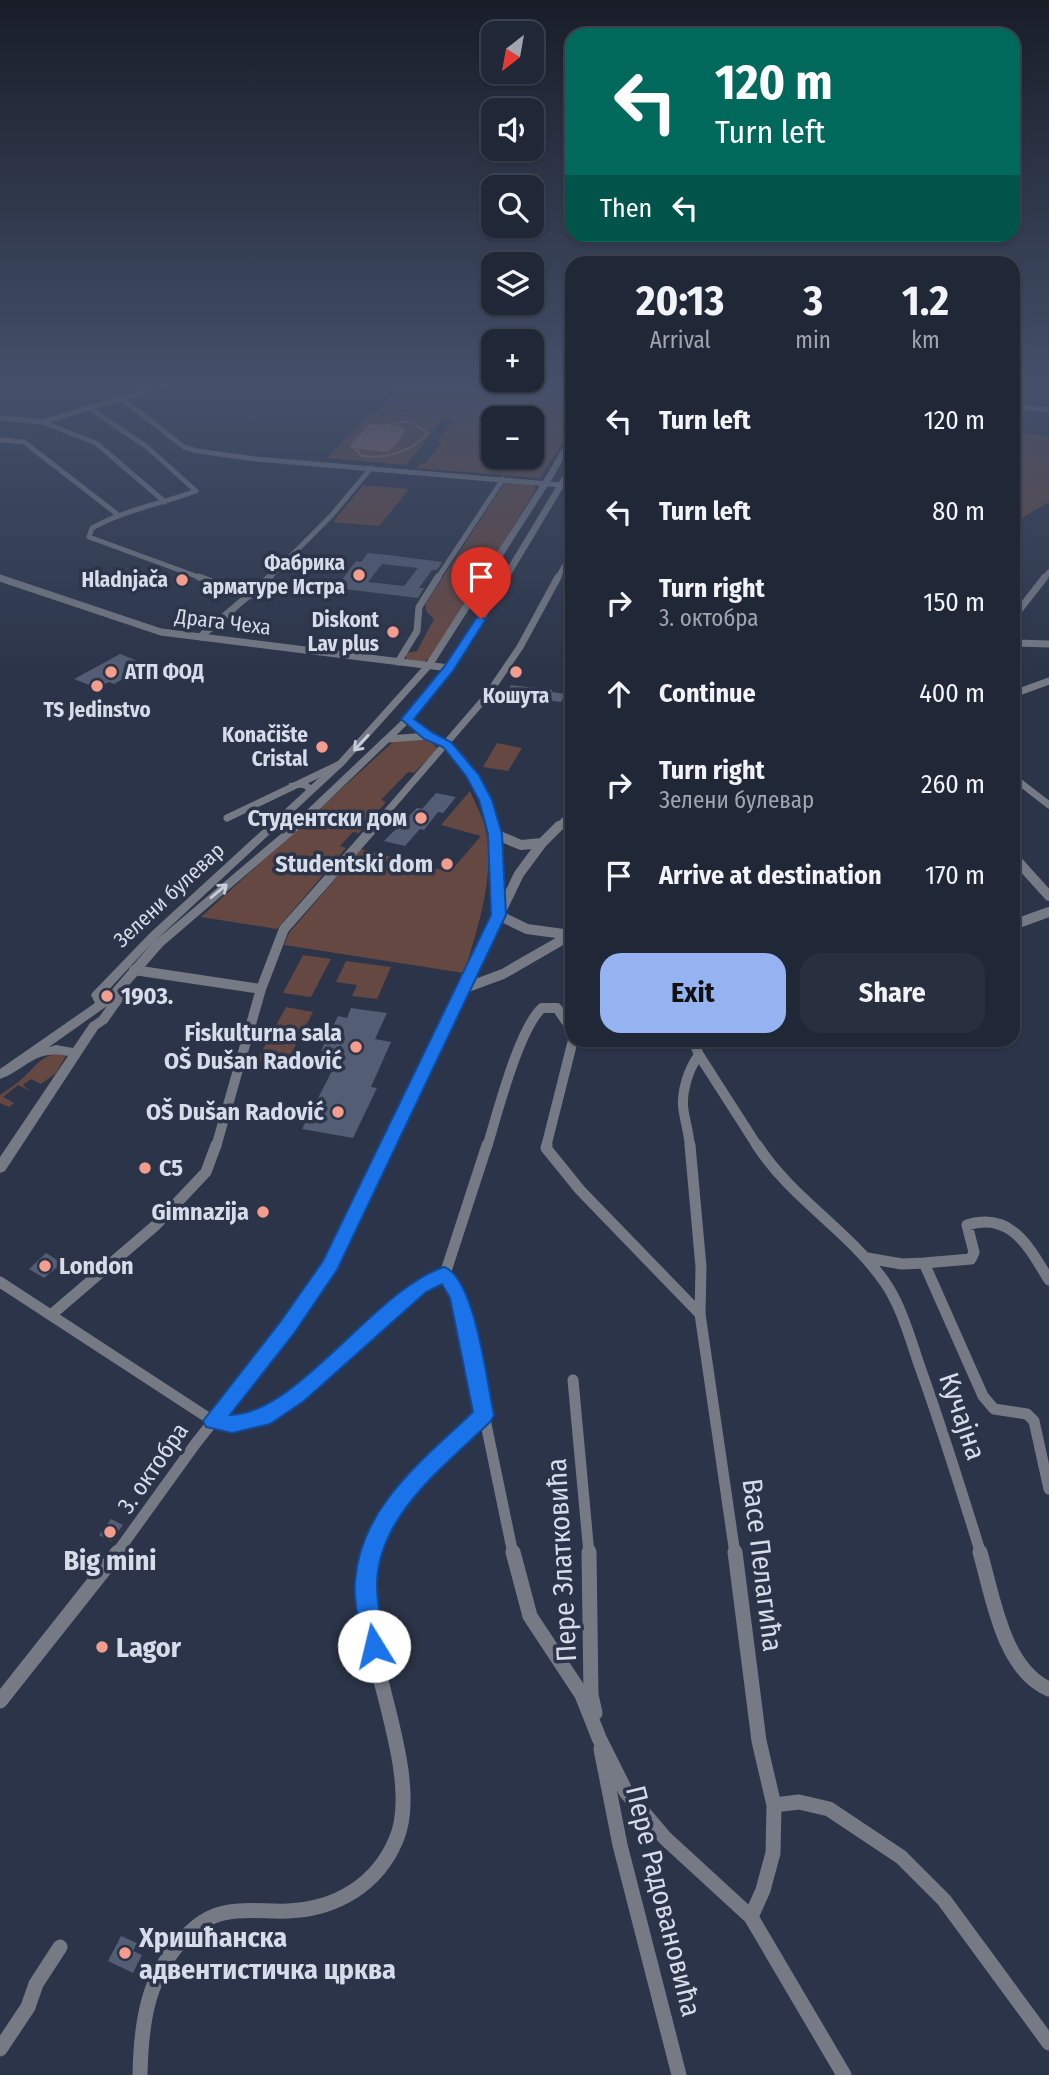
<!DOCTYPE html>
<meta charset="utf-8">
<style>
body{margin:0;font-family:"Fira Sans Condensed",sans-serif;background:#282f3e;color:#f1f3f6;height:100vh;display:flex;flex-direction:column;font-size:26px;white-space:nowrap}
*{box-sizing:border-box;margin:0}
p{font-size:23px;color:#a2a5ad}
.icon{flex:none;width:38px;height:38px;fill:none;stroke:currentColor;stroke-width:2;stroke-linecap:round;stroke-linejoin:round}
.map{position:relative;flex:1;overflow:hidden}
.details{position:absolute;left:565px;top:256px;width:455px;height:791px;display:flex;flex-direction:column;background:#202736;border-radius:21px;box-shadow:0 2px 5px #0004,0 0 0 2px #3d4451}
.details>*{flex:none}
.top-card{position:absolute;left:565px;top:28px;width:455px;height:214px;border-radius:21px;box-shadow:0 2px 5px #0004,0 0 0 2px #3d4451;background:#00695c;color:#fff;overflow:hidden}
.needle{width:46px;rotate:211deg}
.buttons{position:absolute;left:481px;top:21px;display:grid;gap:14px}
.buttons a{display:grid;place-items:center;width:63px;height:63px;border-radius:14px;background:#202736;box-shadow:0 2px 5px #0004,0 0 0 2px #3d4451;font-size:35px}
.pin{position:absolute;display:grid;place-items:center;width:60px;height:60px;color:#fff;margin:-72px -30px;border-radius:50% 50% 50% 0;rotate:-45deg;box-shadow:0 0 7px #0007}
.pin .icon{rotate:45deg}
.me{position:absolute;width:77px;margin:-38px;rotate:351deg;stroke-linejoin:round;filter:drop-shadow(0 0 5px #0008)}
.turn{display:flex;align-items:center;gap:24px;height:147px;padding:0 35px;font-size:32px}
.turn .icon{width:91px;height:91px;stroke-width:2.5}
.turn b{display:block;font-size:49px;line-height:60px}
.then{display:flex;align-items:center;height:66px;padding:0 35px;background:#0003;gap:14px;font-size:26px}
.eta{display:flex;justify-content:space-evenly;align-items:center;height:119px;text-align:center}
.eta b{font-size:42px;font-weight:700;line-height:49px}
.action{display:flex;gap:14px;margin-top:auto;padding:14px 35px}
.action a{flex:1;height:80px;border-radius:21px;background:#95b2f1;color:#111;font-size:28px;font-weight:700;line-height:80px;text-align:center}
.action a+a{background:#282f3e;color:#f1f3f6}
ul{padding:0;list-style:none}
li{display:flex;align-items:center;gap:21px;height:91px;padding:0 35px}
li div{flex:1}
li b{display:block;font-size:26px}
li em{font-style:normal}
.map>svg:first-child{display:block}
</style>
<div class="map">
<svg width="1049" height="2075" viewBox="0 0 1049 2075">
<rect width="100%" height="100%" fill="#2b3448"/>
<path fill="#664842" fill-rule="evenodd" d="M 402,384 L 496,390 L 511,386 L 541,389 L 560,399 L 558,404 L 572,406 L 572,428 L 540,478 L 416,468 L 420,463 L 424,464 L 442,442 L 437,441 L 454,420 L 376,412 ZM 494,418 L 532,418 L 532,457 L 494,457 Z
M 370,413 L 443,420 L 406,465 L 327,458 Z
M 1013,431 L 1049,437 L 1049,502 L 1025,516 L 1013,529 Z
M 505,482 L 533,484 L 536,489 L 435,654 L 424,662 L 406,659 L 406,653 L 417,651 L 434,619 L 426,611 L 426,603 Z
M 363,485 L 409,489 L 379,526 L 333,522 Z
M 428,739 L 438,749 L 414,773 L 408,772 L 381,800 L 386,802 L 359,833 L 353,832 L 340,846 L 346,848 L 277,929 L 201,917 L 395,740 Z
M 497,743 L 522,748 L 508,771 L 483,767 Z
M 470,791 C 475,803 482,815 485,827 C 496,874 478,928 464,973 L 284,945 L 289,933 L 361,849 L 450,872 L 481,836 L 441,825 Z
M 303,955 L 331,959 L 311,997 L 283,993 Z
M 346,961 L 391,967 L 377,999 L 352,996 L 357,985 L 336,982 Z
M 286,1007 L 313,1012 L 285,1066 L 256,1062 Z
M 68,1052 L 56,1073 L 41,1084 L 31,1079 L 23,1085 L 30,1091 L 18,1085 L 3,1097 L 14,1103 L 9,1107 L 0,1103 L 0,1095 C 8,1089 17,1084 24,1077 C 42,1060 41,1055 68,1052 Z"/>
<path fill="#9a7169" d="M 369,424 L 399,426 L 406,430 L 395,446 L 387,452 L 351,448 L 350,445 Z"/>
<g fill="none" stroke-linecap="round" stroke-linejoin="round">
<path stroke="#9a7169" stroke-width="2" d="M 356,450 L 362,456 C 387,459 411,452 428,433 L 409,421 L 386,425"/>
</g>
<path fill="#535d73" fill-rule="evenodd" d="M 534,384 L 554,384 L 572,393 L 572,405 L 559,404 L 561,399 Z
M 368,553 L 388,555 L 442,562 L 437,570 L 432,570 L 419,588 L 424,588 L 418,598 L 336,588 L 356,561 L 361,562 ZM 382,564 L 418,568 L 404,586 L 368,582 Z
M 120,654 L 148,665 L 114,684 L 109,682 L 97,688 L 74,679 Z
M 511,685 L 552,690 L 552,692 L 565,694 L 561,702 L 505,696 Z
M 436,793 L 456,797 L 443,813 L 438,812 L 424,830 L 420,829 L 405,846 L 384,841 L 417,808 L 422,809 Z
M 351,1008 L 387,1013 L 375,1039 L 391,1042 L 371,1087 L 377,1088 L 353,1138 L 302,1129 L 334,1067 L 321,1064 L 327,1052 L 321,1051 L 338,1016 L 347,1018 Z
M 46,1253 L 62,1263 L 44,1278 L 29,1269 Z
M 111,1519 L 123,1525 L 111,1541 L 99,1535 Z
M 121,1936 L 137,1943 L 133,1951 L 142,1955 L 133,1973 L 108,1961 Z"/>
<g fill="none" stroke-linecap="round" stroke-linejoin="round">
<path stroke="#757a84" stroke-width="5" d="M 121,398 L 184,447 L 197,451 L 256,459 L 572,486
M 1013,406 L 1049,410
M 89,408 L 147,447 L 196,491 C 161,504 124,510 92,528 L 89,537 L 204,579
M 0,418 L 42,422 L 171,384
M 42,422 L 96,443 L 165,502
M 0,440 L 24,442 L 117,514
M 0,578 L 4,579
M 268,579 L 332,515 L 371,468
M 437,579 L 503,479
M 557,579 L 572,552
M 1043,579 L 1049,572"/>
<path stroke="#757a84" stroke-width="7" d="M 199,577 L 249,596
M 0,578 L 161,632 L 449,668
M 1013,618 L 1045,577
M 200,637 L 270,577
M 1013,643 L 1049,644
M 398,662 L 417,631 L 419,607 L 438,577
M 1013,694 L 1049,681
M 408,719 C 418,731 432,734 445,743 C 471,761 487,798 494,828
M 388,739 L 428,736
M 1013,777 L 1049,805
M 227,818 L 340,764
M 373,828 L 486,697 L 520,647 L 558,577
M 557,828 L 572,813"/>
<path stroke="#757a84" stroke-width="10" d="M 493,826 L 498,915 L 527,929 L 571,935
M 495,834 L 521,845 L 542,843
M 1013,856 L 1049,896
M 1013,925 L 1049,912
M 134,970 L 261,989
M 465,988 L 503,974 L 569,936
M 699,1055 L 758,1147
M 216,1147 L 261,989 L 284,929 L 375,826
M 387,1147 L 519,874 L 542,843 L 559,826
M 487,1147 C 497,1115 519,1028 542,1008 L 557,1008 L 572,1030
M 546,1147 L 573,1040
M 690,1147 C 689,1134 686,1125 684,1113 C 680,1095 688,1069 699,1055 L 693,1040"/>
<path stroke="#757a84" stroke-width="11" d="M 547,1145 L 546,1148 L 580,1190 L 700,1314
M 690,1145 L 701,1267 L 700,1314 L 735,1554
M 757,1145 C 791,1198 848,1230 884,1281 C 902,1306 911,1342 921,1370 C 943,1431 962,1493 981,1554
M 867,1258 L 902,1264 L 924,1263 L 983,1396 L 994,1409 L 1027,1414 L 1034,1421 L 1049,1489
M 924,1263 L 971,1259 L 974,1252 L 967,1225 C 1011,1211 1029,1247 1049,1280
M 445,1274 L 460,1299 L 513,1554
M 445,1274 L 487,1145
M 0,1282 L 213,1421 C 221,1422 232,1424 240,1423 C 290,1416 353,1343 391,1311 C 408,1296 426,1285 445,1274
M 51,1315 L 156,1225 L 206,1172 L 216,1145
M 573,1380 L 589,1554
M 116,1554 L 196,1443 L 288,1327 L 330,1265 L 388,1145
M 370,1554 C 380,1495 443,1452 484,1415"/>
<path stroke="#757a84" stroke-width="15" d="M 513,1552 L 530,1616 L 582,1695 L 599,1738 L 626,1792 L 665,1838 L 751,1917 L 844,2075
M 589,1552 L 591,1695 L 595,1713
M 735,1552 L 759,1741 L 774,1805 L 773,1853 L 763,1890 L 751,1917
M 980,1552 C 993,1597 1003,1669 1049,1689
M 0,1701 L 118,1552
M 601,1749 L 620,1845 L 679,2075
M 774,1805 L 799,1802 L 829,1809 L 901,1857 L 944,1900 L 1049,2043
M 0,2049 L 28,2007 L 36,1984 L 60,1947
M 140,2075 C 141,2024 147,1976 184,1938 C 196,1926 208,1916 224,1913 C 245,1908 267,1912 288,1911 C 336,1909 377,1885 396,1840 C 419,1788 380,1692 371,1637 C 366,1608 366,1581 371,1552"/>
<path fill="#757a84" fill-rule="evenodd" d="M 572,435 L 572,443 L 554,476 L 432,667 L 344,765 L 156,940 L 289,827 L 405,717 L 463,641 L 568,467 L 572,465 L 572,473 L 471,642 L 411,721 L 297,831 L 163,946 L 124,991 L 126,996 L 124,999 L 107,1023 L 98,1029 L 5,1171 L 0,1173 L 0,1157 L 68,1056 C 34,1049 26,1070 0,1079 L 0,1069 L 95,1003 L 91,995 L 93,992 L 150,933 L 306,790 L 303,788 L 289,787 L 289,783 L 306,782 L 311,785 L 338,761 L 426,663 L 546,476 L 569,437 ZM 152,943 L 114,987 L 112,990 L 114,996 L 104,998 L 103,996 ZM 107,1006 L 99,1017 L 90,1023 L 73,1048 L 56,1045 L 49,1047 Z"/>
</g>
<defs><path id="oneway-shaft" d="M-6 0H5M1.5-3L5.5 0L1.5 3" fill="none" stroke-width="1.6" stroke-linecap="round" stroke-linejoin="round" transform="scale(1.75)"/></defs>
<g stroke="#c7cdda">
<use href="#oneway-shaft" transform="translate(361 743) rotate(133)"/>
<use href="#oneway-shaft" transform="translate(219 891) rotate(-40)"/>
</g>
<linearGradient id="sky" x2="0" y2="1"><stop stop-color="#181d28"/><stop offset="0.57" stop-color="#44506a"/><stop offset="1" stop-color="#44506a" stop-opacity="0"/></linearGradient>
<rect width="1049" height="674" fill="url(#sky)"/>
<path fill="#1a73e8" stroke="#114b97" stroke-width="2" d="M 477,617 L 486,619 L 453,671 L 414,719 L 433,733 L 451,742 L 479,775 L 492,800 L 502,834 L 506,915 L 337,1270 L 295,1332 L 230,1415 C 298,1414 374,1290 444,1267 C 475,1277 487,1384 494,1415 L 491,1421 C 446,1465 379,1514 377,1583 C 376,1603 383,1626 386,1646 L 382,1654 L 374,1658 L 366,1654 L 363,1646 C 360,1626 353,1602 355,1582 C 360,1507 423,1460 473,1412 L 450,1298 L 442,1284 L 426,1292 L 304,1401 L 270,1424 L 232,1433 L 206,1427 L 203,1421 L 281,1321 L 323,1261 L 491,915 L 488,834 L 479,800 L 466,776 L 443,747 L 424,739 L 401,719 L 444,667 Z"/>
<g fill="#f49d8d" stroke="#2b3448" stroke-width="2.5">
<circle cx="359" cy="575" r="7"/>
<circle cx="182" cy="580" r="7"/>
<circle cx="393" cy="632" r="7"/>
<circle cx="111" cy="672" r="7"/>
<circle cx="516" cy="672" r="7"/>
<circle cx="97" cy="686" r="7"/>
<circle cx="322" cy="747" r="7"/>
<circle cx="421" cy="818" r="7"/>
<circle cx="447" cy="864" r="7"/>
<circle cx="107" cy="996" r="7"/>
<circle cx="356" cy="1047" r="7"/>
<circle cx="338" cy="1112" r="7"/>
<circle cx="145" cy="1168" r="7"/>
<circle cx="263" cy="1212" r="7"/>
<circle cx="45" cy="1266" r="7"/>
<circle cx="110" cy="1532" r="7"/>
<circle cx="102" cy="1647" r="7"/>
<circle cx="125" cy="1953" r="7"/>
</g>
<g text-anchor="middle" stroke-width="7" stroke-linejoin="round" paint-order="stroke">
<g font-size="21" font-weight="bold" fill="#d6dce9" stroke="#2b3448" text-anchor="end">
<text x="345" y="570">Фабрика<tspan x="345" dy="24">арматуре Истра</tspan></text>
<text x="168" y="587">Hladnjača</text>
<text x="379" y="627">Diskont<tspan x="379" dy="24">Lav plus</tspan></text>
<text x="125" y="679" text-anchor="start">АТП ФОД</text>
<text x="516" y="703" text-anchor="middle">Кошута</text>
<text x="97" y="717" text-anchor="middle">TS Jedinstvo</text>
<text x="308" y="742">Konačište<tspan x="308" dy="24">Cristal</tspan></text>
</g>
<g font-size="21" fill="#d6dce9" stroke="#2b3448">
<text transform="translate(223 622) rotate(7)" y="7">Драга Чеха</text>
<text transform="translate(169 895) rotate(-43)" y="7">Зелени булевар</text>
</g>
<g font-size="24" font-weight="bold" fill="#d6dce9" stroke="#2b3448" text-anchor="end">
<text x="407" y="826">Студентски дом</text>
<text x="433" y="872">Studentski dom</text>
<text x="121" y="1004" text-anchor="start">1903.</text>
<text x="342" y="1041">Fiskulturna sala<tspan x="342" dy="28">OŠ Dušan Radović</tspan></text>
<text x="324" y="1120">OŠ Dušan Radović</text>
<text x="159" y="1176" text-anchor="start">C5</text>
<text x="249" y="1220">Gimnazija</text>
<text x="59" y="1274" text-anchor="start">London</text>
</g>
<g font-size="24" fill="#d6dce9" stroke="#2b3448">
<text transform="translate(153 1468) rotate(-55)" y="8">3. октобра</text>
</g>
<g font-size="28" fill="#d6dce9" stroke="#2b3448">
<text transform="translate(963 1416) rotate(71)" y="10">Кучајна</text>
<text transform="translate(561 1560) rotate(-93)" y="10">Пере Златковића</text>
<text transform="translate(763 1565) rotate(83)" y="10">Васе Пелагића</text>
<text transform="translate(664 1901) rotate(76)" y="10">Пере Радовановића</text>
</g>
<g font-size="28" font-weight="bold" fill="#d6dce9" stroke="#2b3448" text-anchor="start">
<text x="110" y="1570" text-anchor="middle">Big mini</text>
<text x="116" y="1657">Lagor</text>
<text x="139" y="1947">Хришћанска<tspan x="139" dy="32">адвентистичка црква</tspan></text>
</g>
</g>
</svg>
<div class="buttons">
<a><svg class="needle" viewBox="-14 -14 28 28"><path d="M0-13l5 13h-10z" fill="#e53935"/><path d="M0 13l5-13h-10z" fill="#a2a5ad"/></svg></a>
<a><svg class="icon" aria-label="sound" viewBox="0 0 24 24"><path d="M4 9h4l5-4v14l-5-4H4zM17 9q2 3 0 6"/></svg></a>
<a><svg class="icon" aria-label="search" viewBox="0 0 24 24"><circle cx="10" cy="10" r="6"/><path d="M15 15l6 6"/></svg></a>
<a><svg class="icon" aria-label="layers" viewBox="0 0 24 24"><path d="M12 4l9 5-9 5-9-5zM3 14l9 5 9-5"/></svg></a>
<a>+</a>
<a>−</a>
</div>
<div class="pin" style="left:481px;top:619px;background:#d93025"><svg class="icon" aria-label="arrive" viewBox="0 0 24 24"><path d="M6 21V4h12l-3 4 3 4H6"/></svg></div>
<svg class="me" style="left:374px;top:1646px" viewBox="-20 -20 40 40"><circle r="19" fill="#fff"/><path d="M0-13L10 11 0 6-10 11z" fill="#1a73e8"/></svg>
<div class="top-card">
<div class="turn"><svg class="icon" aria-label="left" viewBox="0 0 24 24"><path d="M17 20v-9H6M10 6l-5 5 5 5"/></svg><div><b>120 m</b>Turn left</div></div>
<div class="then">Then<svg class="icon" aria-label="left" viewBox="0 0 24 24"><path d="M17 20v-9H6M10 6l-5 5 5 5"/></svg></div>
</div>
<section class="details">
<div class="eta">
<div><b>20:13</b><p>Arrival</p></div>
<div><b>3</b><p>min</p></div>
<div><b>1.2</b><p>km</p></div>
</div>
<ul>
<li><svg class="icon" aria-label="left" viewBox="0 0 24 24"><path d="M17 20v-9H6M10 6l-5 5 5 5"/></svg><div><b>Turn left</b></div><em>120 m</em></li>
<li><svg class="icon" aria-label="left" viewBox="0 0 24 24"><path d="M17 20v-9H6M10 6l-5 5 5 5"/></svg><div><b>Turn left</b></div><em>80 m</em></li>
<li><svg class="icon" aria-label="right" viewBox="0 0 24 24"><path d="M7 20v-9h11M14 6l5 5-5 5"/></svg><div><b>Turn right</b><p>3. октобра</p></div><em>150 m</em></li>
<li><svg class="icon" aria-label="ahead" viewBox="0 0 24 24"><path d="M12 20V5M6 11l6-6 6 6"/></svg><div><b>Continue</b></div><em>400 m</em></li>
<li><svg class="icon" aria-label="right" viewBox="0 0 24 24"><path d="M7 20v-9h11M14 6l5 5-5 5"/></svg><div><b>Turn right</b><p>Зелени булевар</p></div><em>260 m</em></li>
<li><svg class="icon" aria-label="arrive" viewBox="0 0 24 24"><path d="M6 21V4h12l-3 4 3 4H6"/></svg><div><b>Arrive at destination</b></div><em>170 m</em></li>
</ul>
<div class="action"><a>Exit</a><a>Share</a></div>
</section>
</div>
